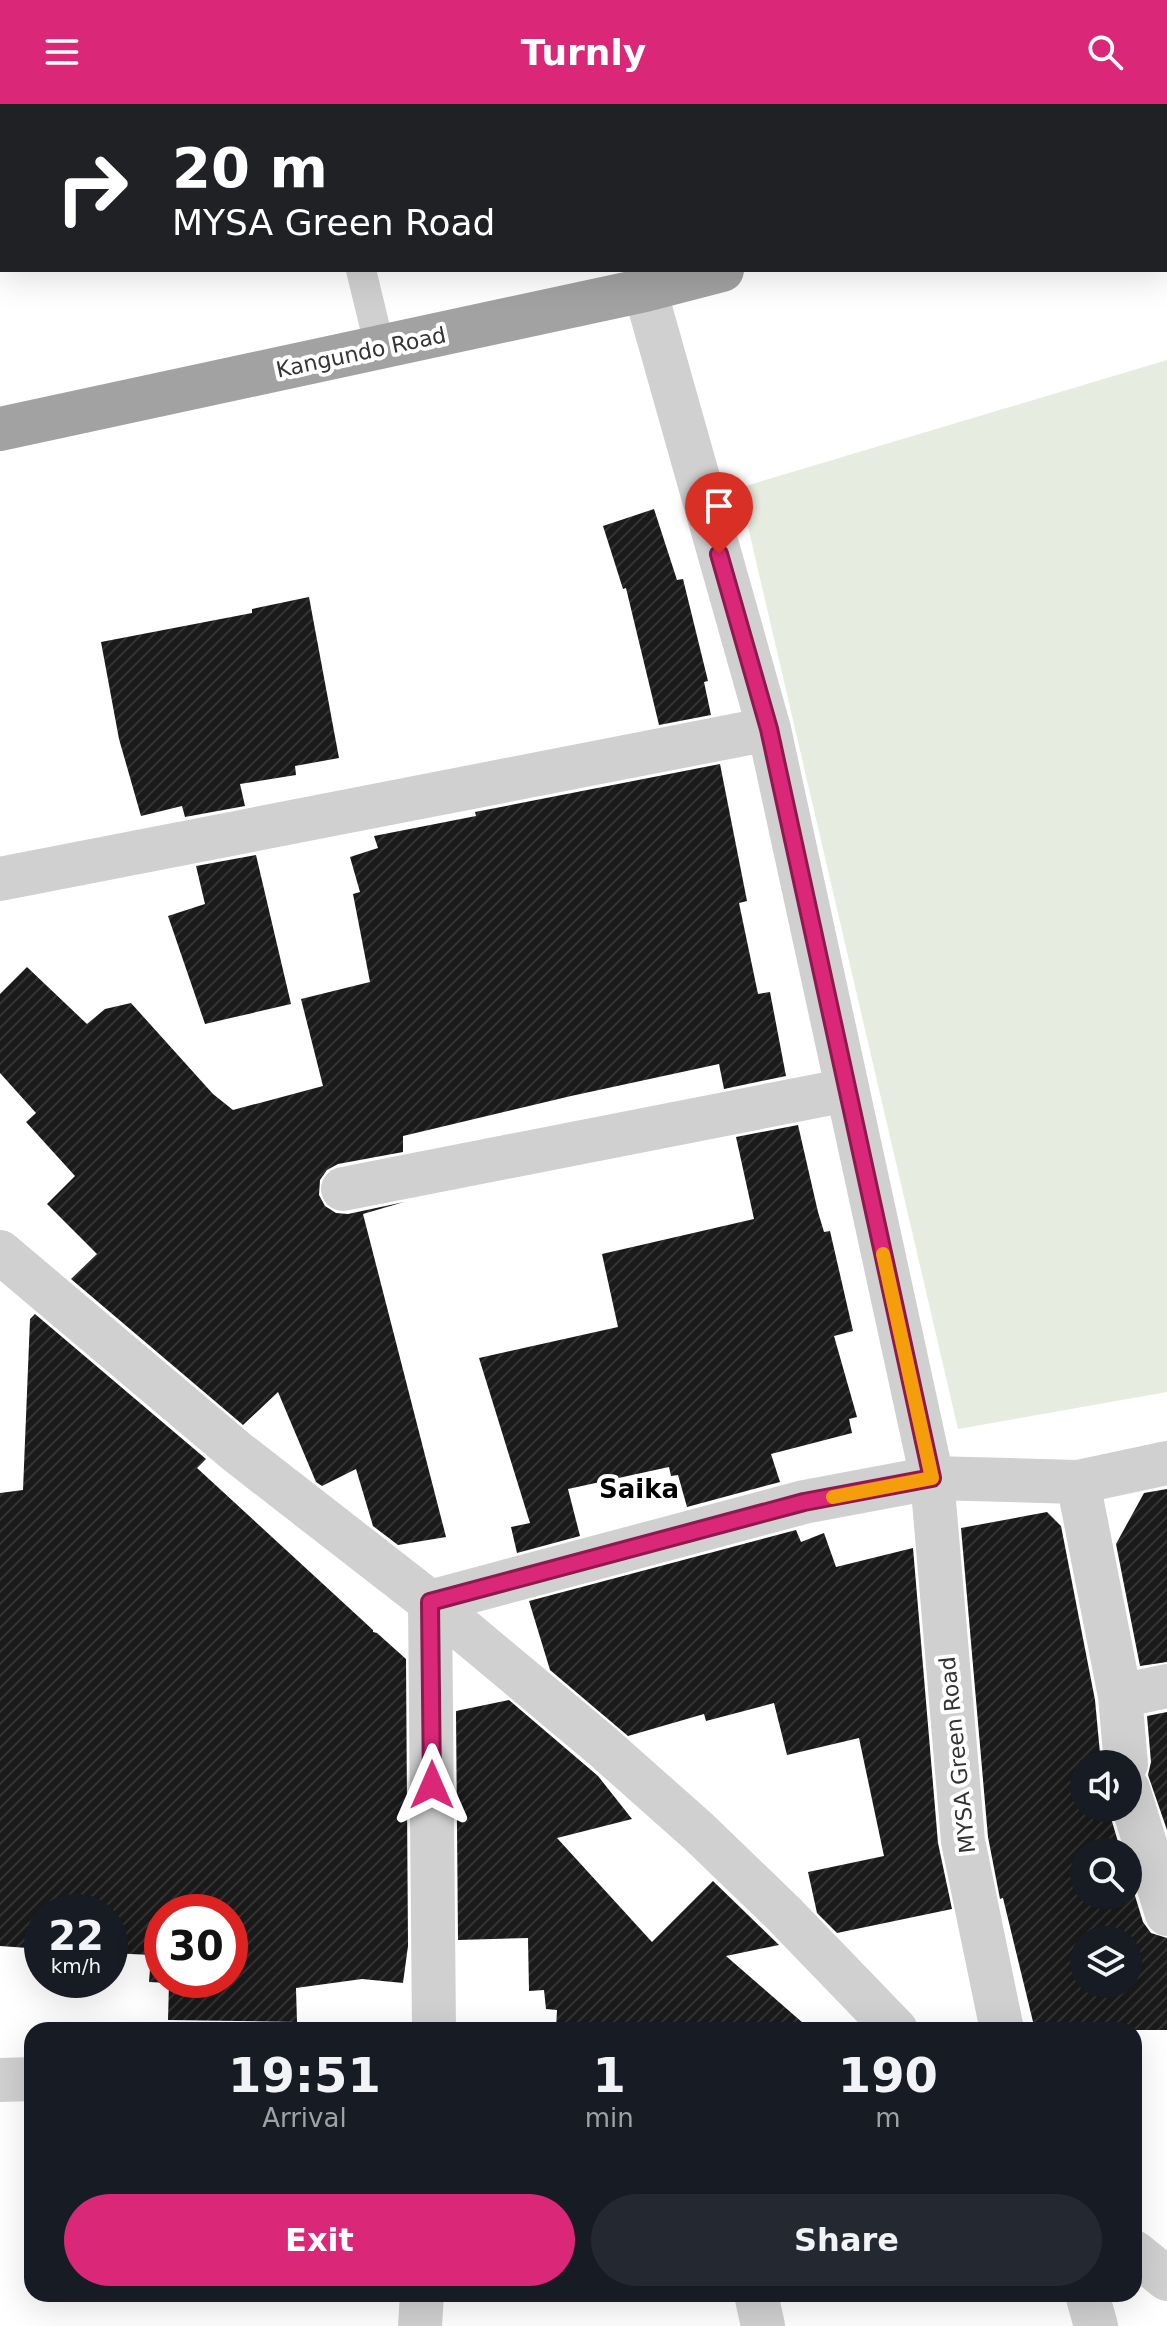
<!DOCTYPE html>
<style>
body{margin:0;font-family:"DejaVu Sans",sans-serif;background:#242831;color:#f1f3f6;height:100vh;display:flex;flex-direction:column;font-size:30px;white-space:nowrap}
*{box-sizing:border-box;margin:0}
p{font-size:26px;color:#9ea1a6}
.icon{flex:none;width:44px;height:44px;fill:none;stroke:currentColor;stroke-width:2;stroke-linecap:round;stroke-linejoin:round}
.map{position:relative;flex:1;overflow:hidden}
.side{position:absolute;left:24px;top:1918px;width:1118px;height:280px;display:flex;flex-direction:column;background:#171b24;border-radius:24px;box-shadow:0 8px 32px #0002}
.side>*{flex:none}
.top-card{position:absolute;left:0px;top:0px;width:1168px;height:168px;box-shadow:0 8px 32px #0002;background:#202124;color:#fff;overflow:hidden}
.tools{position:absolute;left:1070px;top:1646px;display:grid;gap:16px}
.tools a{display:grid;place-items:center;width:72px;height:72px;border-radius:50%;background:#171b24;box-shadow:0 8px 32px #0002;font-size:40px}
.speed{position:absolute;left:24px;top:1790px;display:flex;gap:16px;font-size:40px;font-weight:700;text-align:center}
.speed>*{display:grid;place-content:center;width:104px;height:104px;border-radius:50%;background:#171b24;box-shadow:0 8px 32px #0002;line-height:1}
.speed small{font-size:20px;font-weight:400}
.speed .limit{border:12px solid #d22;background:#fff;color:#111}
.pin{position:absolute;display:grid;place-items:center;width:68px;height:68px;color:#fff;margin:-82px -34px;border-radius:50% 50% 50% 0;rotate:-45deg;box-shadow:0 0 8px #0007}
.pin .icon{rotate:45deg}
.me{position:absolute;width:88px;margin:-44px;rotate:0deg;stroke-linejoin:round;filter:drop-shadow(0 0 6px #0008)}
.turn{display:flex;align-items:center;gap:28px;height:168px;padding:0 40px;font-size:36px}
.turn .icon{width:104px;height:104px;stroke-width:2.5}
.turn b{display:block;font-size:56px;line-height:68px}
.eta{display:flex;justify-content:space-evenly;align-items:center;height:136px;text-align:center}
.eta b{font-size:48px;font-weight:600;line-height:56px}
.button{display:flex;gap:16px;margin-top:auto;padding:16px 40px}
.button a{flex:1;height:92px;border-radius:48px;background:#db2777;color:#fff;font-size:32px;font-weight:600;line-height:92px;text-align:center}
.button a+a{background:#242831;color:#f1f3f6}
header{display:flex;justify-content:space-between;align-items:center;height:104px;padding:0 40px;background:#db2777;color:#fff;font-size:36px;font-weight:600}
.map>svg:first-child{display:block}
</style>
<header><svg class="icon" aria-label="menu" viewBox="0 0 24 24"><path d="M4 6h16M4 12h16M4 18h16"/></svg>Turnly<svg class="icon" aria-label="search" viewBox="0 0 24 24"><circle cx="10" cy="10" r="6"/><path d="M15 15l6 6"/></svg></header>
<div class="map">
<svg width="1167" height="2222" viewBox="0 0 1167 2222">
<defs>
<pattern id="building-hatch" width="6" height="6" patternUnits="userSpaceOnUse" patternTransform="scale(2)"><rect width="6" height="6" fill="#1a1a1a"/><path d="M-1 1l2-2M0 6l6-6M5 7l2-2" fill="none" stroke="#333"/></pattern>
</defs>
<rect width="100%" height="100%" fill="#fff"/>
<path fill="#e6ecdf" d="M 1167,256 L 1167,1288 L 958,1325 L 739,384 Z"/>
<path fill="url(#building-hatch)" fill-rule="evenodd" d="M 654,405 L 677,476 L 683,475 L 708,577 L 704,578 L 711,611 L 659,621 L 626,484 L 623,485 L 603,422 Z
M 309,493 L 339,654 L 295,662 L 296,671 L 240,680 L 245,702 L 185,713 L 182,702 L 141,712 L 119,635 L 101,538 L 252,509 L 252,505 Z
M 720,660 L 747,797 L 739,799 L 758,890 L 770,888 L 786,972 L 724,985 L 719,960 L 571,992 L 403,1032 L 403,1048 L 338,1060 L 327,1066 L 320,1076 L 319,1091 L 325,1102 L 336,1109 L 348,1110 L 404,1098 L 363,1110 L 446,1433 L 398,1441 L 373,1422 L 356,1365 L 322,1382 L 316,1378 L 278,1288 L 243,1321 L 71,1175 L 97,1150 L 47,1100 L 75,1072 L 26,1018 L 36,1009 L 0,969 L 0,890 L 27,863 L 87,920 L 105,905 L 131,899 L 213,990 L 233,1006 L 323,982 L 301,895 L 370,878 L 353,790 L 360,788 L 350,753 L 378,744 L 374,732 L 476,712 L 475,708 Z
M 256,751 L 291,900 L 205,920 L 168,812 L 205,800 L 196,762 Z
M 798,1021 L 818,1108 L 824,1128 L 830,1127 L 853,1227 L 834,1232 L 857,1313 L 849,1315 L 852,1329 L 771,1350 L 780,1378 L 687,1403 L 678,1371 L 671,1372 L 669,1363 L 568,1385 L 580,1432 L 517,1449 L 511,1423 L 530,1419 L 479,1254 L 618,1223 L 602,1150 L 754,1115 L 736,1033 Z
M 35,1210 L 206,1355 L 197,1364 L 373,1526 L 373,1528 L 377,1529 L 406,1555 L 408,1842 L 403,1879 L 362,1875 L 296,1884 L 297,1918 L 168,1916 L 169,1879 L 149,1878 L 151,1851 L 110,1849 L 110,1808 L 42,1808 L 42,1845 L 0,1842 L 0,1389 L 23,1386 L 30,1215 ZM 162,1808 L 230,1808 L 230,1876 L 162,1876 Z
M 1167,1385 L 1167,1558 L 1140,1562 L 1116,1440 L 1144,1389 Z
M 1047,1408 L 1061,1422 L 1095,1596 L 1101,1660 L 1084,1660 L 1084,1704 L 1108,1704 L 1121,1748 L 1084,1748 L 1084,1792 L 1128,1792 L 1128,1769 L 1143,1818 L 1151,1829 L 1167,1834 L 1167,1926 L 1035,1926 L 1003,1794 L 1000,1795 L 988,1733 L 961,1424 ZM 1084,1836 L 1128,1836 L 1128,1880 L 1084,1880 Z
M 796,1426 L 801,1438 L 824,1429 L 836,1463 L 913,1444 L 938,1739 L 952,1805 L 837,1829 L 817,1809 L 808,1768 L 884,1752 L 859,1634 L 787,1651 L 774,1599 L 706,1617 L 704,1610 L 628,1632 L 550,1566 L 529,1497 Z
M 509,1596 L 598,1672 L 632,1715 L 557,1734 L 652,1838 L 713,1777 L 779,1841 L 726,1852 L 811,1926 L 556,1926 L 557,1906 L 546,1905 L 544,1886 L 529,1887 L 528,1834 L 458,1836 L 456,1607 Z
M 1167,1608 L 1167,1726 L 1148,1671 L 1151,1658 L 1147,1612 Z"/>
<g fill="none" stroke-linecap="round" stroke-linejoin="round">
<path stroke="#d0d0d0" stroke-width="30" d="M 471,2 L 480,0
M 0,108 L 2,108
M 361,166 L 380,244"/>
<path stroke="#d0d0d0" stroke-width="44" d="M 645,186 L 769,625 L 932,1374 L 963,1737 L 1002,1926
M 0,775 L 769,625
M 343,1085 L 847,986
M 0,1148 L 237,1348 L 430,1498 L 601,1641 L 699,1728 L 784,1810 L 896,1926
M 1078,1378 L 1120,1592 L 1126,1660
M 1120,1592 L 1167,1582
M 1128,1685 L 1167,1810
M 434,1926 L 430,1498 L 804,1398 L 932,1374 L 1078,1378 L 1167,1359
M 0,1976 L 32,1975
M 1134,2148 L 1167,2175
M 756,2190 L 763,2222
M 1087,2190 L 1096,2222
M 420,2222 L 422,2190"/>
<path stroke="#a2a2a2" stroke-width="44" d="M 1166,43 L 1167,43
M 0,325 L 645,186 L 722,166"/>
</g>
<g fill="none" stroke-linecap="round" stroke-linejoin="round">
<defs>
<path id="route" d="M 432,1681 L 430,1498 L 804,1398 L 932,1374 L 769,625 L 719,450"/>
</defs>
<use href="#route" stroke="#8e194d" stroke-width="20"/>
<use href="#route" stroke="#db2777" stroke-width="14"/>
<path stroke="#f59e0b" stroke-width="14" d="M 833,1393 L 932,1374 L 883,1150"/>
</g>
<g text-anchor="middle" stroke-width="8" stroke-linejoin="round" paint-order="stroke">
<g font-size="22" fill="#333" stroke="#fff">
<text transform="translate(361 248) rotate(-12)" y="8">Kangundo Road</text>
<text transform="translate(957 1651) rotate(-96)" y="8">MYSA Green Road</text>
</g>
<g font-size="26" font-weight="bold" fill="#000" stroke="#fff">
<text x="639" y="1394">Saika</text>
</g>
</g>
</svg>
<div class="tools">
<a><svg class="icon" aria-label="sound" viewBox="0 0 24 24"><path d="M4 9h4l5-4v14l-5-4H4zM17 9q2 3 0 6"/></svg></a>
<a><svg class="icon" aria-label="search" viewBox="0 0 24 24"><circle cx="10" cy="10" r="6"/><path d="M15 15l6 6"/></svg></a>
<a><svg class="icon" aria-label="layers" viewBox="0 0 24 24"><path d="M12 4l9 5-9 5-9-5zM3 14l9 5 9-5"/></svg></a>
</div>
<div class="speed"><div>22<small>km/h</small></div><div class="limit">30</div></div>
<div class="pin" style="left:719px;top:450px;background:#d93025"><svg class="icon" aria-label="arrive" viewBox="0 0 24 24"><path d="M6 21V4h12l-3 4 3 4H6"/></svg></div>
<svg class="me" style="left:432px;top:1681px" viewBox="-20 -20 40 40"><path d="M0-17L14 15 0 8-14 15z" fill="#db2777" stroke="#fff" stroke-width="4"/></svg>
<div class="top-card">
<div class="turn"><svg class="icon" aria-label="right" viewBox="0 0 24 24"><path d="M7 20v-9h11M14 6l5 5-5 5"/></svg><div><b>20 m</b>MYSA Green Road</div></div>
</div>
<section class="side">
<div class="eta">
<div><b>19:51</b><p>Arrival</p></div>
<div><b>1</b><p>min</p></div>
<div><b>190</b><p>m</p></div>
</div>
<div class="button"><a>Exit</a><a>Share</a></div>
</section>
</div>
